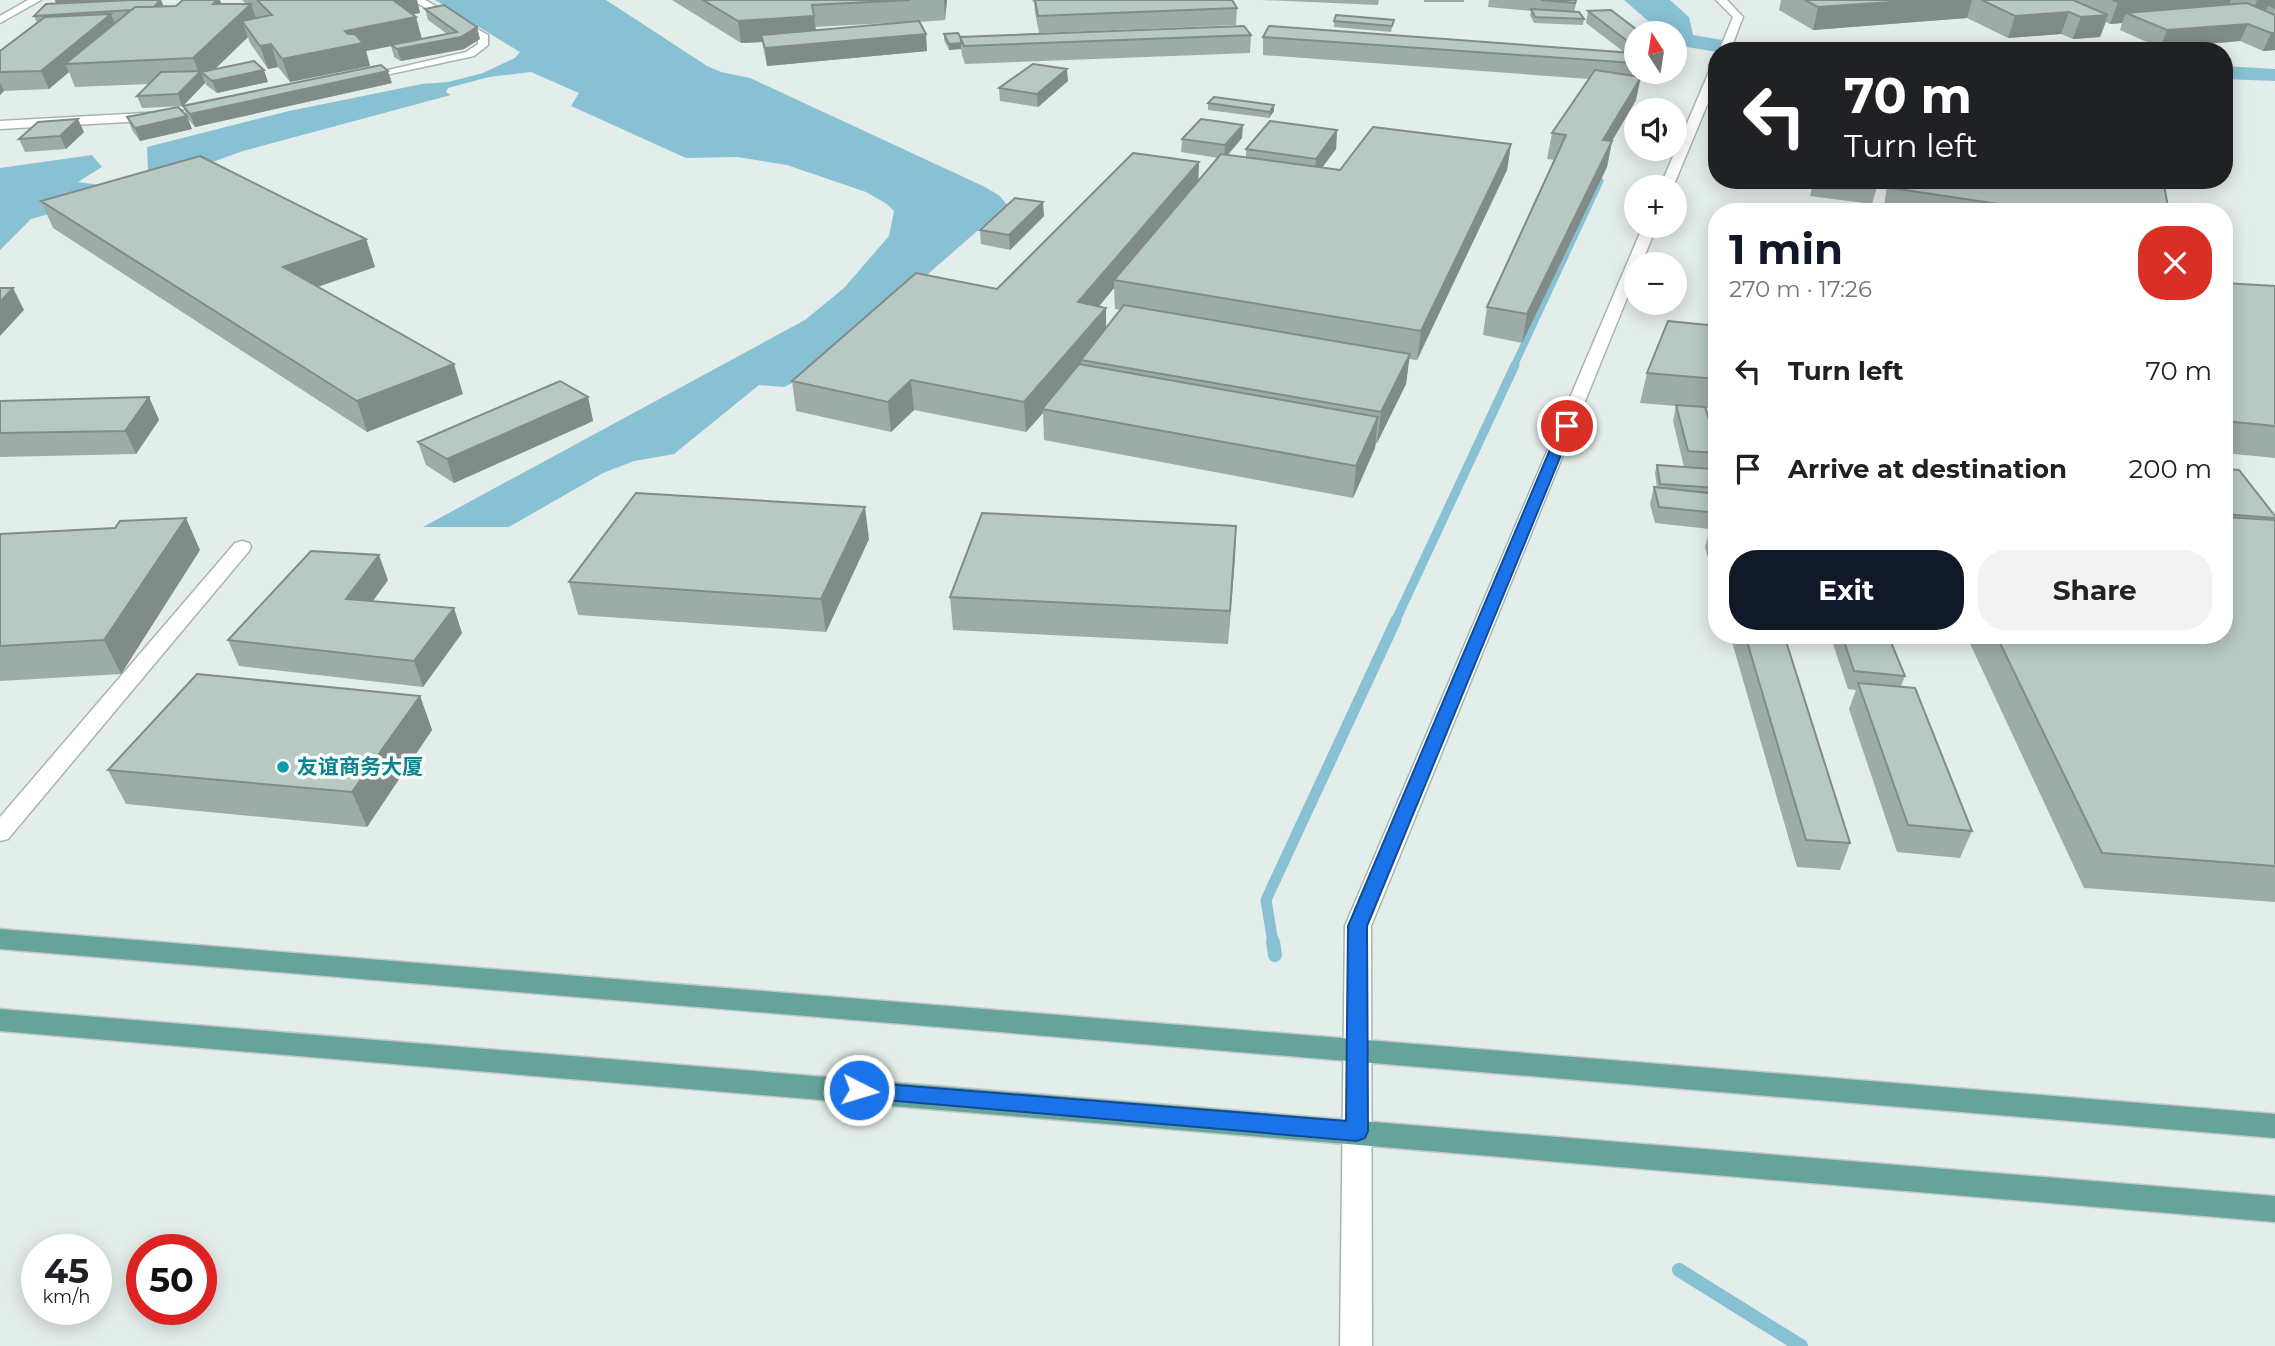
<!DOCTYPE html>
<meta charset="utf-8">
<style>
body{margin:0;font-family:Montserrat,"Noto Sans SC",sans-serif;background:#f2f2f2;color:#202124;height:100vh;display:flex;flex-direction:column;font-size:26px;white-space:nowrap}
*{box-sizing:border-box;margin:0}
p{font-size:23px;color:#757577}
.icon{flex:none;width:38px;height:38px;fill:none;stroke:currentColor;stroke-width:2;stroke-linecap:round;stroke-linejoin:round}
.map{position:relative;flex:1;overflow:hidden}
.drawer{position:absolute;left:1708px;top:203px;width:525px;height:441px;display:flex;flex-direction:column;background:#fff;border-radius:28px;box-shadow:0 4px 18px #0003}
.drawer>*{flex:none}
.hud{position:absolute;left:1708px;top:42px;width:525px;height:147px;border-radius:28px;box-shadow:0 4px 18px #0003;background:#202124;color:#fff;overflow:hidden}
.needle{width:46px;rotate:348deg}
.controls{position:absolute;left:1624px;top:21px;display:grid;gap:14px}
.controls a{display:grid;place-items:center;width:63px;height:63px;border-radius:50%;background:#fff;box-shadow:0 4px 18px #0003;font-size:35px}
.speed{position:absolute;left:21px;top:1234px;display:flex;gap:14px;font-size:35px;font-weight:700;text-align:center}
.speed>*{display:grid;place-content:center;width:91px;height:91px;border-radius:50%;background:#fff;box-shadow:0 4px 18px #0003;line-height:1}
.speed small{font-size:18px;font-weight:400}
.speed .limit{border:10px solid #d22;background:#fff;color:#111}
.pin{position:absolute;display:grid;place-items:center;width:60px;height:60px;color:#fff;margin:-30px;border:4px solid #fff;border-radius:50%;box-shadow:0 2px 7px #0007}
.me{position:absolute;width:77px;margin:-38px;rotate:95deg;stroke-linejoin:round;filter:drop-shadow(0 0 5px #0008)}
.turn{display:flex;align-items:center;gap:24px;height:147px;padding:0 21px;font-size:32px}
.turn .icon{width:91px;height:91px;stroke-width:2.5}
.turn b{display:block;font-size:49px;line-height:60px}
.round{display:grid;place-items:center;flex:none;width:74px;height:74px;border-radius:28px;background:#f2f2f2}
.headline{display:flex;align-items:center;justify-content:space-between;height:119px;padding:0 21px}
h1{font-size:42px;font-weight:700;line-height:52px;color:#111827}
.cta{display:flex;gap:14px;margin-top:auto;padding:14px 21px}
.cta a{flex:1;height:80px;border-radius:28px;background:#111827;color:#fff;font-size:28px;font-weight:700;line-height:80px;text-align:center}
.cta a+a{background:#f2f2f2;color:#202124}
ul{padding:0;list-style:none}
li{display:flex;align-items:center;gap:21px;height:98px;padding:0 21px}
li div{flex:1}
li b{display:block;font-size:26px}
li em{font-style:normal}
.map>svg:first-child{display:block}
</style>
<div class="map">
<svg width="2275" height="1346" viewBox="0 0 2275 1346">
<rect width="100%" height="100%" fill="#e3edea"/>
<path fill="#89c1d4" d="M 435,0 L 606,0 L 707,66 L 721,72 L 750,78 L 985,187 L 1000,196 L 1007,205 L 817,371 L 784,387 L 759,385 L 674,454 L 634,461 L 603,473 L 509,527 L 423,527 L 805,320 L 844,288 L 889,236 L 894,211 L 887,204 L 866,192 L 787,165 L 737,157 L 686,158 L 571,106 L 579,93 L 531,72 L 489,77 L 448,88 L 446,92 L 451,95 L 243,151 L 129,192 L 31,219 L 0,250 L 0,168 L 92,155 L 102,167 L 78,182 L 115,187 L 148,172 L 147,147 L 289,111 L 422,84 L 448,82 L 483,73 L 515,58 L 520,52 Z
M 1624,0 L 1670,0 L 1689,17 L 1693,35 L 1758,46 L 1774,43 L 1908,51 L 1717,52 L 1675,45 L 1675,33 L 1662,33 Z
M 2224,66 L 2275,69 L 2275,81 L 2224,79 Z"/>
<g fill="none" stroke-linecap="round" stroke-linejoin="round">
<path stroke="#89c1d4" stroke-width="7" d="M 1514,366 L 1600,181"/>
<path stroke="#89c1d4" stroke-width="9" d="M 1395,622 L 1515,365"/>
<path stroke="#89c1d4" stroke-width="11" d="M 1273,943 L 1266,900 L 1396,620"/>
<path stroke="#89c1d4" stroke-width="14" d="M 1273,942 L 1275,955
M 1679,1270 L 1801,1346"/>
<defs>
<path id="minor" d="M 28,0 L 41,0 L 0,23 L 0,16 Z
M 412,0 L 425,0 L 488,35 L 488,45 L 474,56 L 358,81 L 358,77 L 466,52 L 478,44 L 478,38 Z
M 1716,0 L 1727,0 L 1743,17 L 1730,51 L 1719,51 L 1733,17 Z
M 1717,64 L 1717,81 L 1673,187 L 1660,187 L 1711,67 Z
M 214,106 L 220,110 L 218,113 L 181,119 L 0,129 L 0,121 L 181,111 Z
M 1643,226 L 1657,226 L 1641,264 L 1636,264 L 1636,276 L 1371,926 L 1372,1346 L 1340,1346 L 1345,926 Z
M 242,541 L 249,543 L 251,547 L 249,551 L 8,839 L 0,841 L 0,817 L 235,543 Z"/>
<path id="major" d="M 0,929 L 2275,1114 L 2275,1138 L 0,949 Z
M 0,1009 L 2275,1196 L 2275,1222 L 0,1031 Z"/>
</defs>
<use href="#minor" stroke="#a5b6b2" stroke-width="3"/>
<use href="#major" stroke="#c1cac8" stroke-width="3"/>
<use href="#minor" fill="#fff" fill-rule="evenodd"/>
<use href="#major" fill="#66a49b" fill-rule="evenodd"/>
</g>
<path fill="#9eaca8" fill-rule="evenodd" d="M 55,0 L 118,0 L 86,2 L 132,0 L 161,0 L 164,7 L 246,4 L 242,0 L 417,0 L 420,13 L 412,14 L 416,17 L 422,39 L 447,34 L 428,20 L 425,9 L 480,39 L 464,49 L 401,61 L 394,57 L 391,46 L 366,51 L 370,66 L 290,82 L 278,67 L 268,69 L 250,43 L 248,37 L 214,69 L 268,82 L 217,93 L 206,85 L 204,80 L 205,83 L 183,106 L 392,83 L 195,127 L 188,119 L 183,106 L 142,108 L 137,96 L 149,84 L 75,87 L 69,72 L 49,89 L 4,91 L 0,95 L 0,51 L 37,23 L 34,16 L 56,4 Z
M 672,0 L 947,0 L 945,20 L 919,22 L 927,51 L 767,66 L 762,42 L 741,43 ZM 906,22 L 816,30 L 815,27 Z
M 1032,0 L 1232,0 L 1237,8 L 1236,25 L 1039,33 L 1035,12 L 1034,2 L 1033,2 Z
M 1262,0 L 1379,0 L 1378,5 Z
M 1424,0 L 1464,0 L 1464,2 L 1424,2 Z
M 1489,0 L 1577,0 L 1574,12 L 1584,19 L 1583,25 L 1534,23 L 1530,15 L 1531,11 L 1488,7 Z
M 1781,0 L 2275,0 L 2275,50 L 2263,51 L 2240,41 L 2160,48 L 2120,30 L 2122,23 L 2110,24 L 2106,22 L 2100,37 L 2073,39 L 2061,34 L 2008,38 L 1967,18 L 1813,30 L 1779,10 Z
M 1588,11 L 1636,33 L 1636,52 L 1624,52 L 1586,23 Z
M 1394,20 L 1391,32 L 1334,27 L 1334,21 Z
M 944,34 L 961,38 L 1251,35 L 1250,53 L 965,64 L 962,55 L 961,49 L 949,50 L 944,40 Z
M 1263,37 L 1634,63 L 1632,75 L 1636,100 L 1612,141 L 1607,167 L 1522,343 L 1483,335 L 1487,307 L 1555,160 L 1547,159 L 1552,133 L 1589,79 L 1263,55 Z
M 1068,81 L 1038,107 L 1000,101 L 999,88 Z
M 1208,103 L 1274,105 L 1274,111 L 1269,118 L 1208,110 Z
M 127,117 L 192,129 L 140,141 L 132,130 Z
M 1337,130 L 1336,149 L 1322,168 L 1340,170 L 1511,144 L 1507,170 L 1417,360 L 1409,359 L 1406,384 L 1377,443 L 1376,443 L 1375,448 L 1353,498 L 1044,440 L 1043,413 L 1026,432 L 914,410 L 891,432 L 796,411 L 792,381 L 997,289 L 1199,162 L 1198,181 L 1218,158 L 1181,152 L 1182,139 L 1242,138 L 1228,155 L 1246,157 L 1246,149 ZM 1114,288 L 1115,309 L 1121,310 L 1106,328 L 1099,306 Z
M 84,132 L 66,149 L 25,152 L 19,139 Z
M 1814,180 L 1879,180 L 1872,204 L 1810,196 Z
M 1888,180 L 2163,180 L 2169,212 L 1883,212 Z
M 41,201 L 366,239 L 375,267 L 318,287 L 463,394 L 367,432 L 53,228 Z
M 1044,216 L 1010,250 L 981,244 L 980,230 Z
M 2224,283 L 2275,286 L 2275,458 L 2224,453 Z
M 1717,326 L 1717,409 L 1706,408 L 1717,444 L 1717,466 L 1716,470 L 1712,470 L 1716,488 L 1715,493 L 1717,494 L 1717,588 L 1705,547 L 1710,529 L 1655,523 L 1650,504 L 1654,487 L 1657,488 L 1655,473 L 1657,465 L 1684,467 L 1673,421 L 1676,406 L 1640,403 L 1647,373 Z
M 149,397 L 159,420 L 136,454 L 0,457 L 0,401 Z
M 588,397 L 593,421 L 454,483 L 426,465 L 418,442 Z
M 2224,464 L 2275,516 L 2275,902 L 2084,888 L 1966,635 L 2224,635 Z
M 1236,526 L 1228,644 L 953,630 L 950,597 Z
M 0,534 L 200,550 L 121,674 L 0,681 Z
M 869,539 L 826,632 L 578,615 L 569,582 Z
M 388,580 L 373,601 L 462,633 L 423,687 L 239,666 L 228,640 Z
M 1730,635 L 1784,635 L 1850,843 L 1840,870 L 1797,867 Z
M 1830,635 L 1888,635 L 1905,676 L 1901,686 L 1972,831 L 1960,858 L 1897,852 L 1849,709 L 1856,690 L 1848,689 Z
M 420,696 L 432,730 L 367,827 L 126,804 L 108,770 Z"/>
<path fill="#818c88" d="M 55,0 L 118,0 L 57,5 Z
M 160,0 L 161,0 L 165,10 L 152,9 Z
M 217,0 L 220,0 L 227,19 L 213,4 Z
M 388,0 L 417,0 L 420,13 L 393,18 Z
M 944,0 L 947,0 L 945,20 Z
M 1920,0 L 1972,0 L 1967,18 L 1813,30 L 1818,7 Z
M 2147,0 L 2231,0 L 2224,16 L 2126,13 L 2122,23 L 2110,24 L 2118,2 Z
M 2257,0 L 2275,0 L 2275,9 L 2268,6 L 2265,13 L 2251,14 Z
M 251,4 L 259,26 L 242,21 L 248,37 L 207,77 L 201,72 L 205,83 L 182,107 L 178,94 L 199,73 L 193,58 Z
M 2069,12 L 2061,34 L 2008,38 L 2015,16 Z
M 111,14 L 118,31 L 65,64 L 69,72 L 49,89 L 41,71 Z
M 2108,15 L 2100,37 L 2073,39 L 2081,17 Z
M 814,16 L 817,39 L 761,35 L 762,42 L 741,43 L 738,21 Z
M 416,17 L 422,40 L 366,51 L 370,66 L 290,82 L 282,59 L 345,31 Z
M 2248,24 L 2240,41 L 2160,48 L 2167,30 Z
M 477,27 L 480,39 L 464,49 L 401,61 L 397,49 Z
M 2271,33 L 2275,33 L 2275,50 L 2263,51 Z
M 926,34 L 927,51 L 767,66 L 765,48 Z
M 961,43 L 961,49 L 949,50 L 949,44 Z
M 271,44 L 278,67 L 268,69 L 260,46 Z
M 1067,69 L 1068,81 L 1038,107 L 1037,94 Z
M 264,70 L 268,82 L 217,93 L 212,81 Z
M 388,71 L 392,83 L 195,127 L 190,114 Z
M 1641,77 L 1636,100 L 1612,141 L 1607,167 L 1522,343 L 1527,314 L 1603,140 Z
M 0,82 L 4,91 L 0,95 Z
M 1274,105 L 1274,111 L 1269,118 L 1270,112 Z
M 187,116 L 192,129 L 140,141 L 135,128 Z
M 78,119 L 84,132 L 66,149 L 60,136 Z
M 1243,125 L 1242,138 L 1224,159 L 1225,145 Z
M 1337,130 L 1336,149 L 1314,178 L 1316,159 Z
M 1511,144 L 1507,170 L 1417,360 L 1421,331 Z
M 1199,162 L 1198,188 L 1114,280 L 1114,288 L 1079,331 L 1078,302 Z
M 1043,202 L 1044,216 L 1010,250 L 1009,235 Z
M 366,239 L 375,267 L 293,295 L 283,267 Z
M 13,288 L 24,310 L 0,336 L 0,302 Z
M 1106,308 L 1106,337 L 1081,360 L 1081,367 L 1042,409 L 1043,413 L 1026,432 L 1024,402 Z
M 1410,354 L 1406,384 L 1377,443 L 1381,412 Z
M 454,364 L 463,394 L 367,432 L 357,401 Z
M 911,380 L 914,410 L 891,432 L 888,402 Z
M 149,397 L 159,420 L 136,454 L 125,431 Z
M 588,397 L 593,421 L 454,483 L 447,459 Z
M 1378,417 L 1375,448 L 1353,498 L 1356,466 Z
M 865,507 L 869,539 L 826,632 L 821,599 Z
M 186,518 L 200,550 L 121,674 L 104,640 Z
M 1236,526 L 1235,558 L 1228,644 L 1230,611 Z
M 379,555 L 388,580 L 356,624 L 346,599 Z
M 454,608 L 462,633 L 423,687 L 414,661 Z
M 420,696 L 432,730 L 367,827 L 352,792 Z"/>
<path fill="#b8c8c3" stroke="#818c88" stroke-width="2" d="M 132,0 L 160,0 L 154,7 L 135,7 L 132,10 L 34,16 L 46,4 Z
M 183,0 L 217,0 L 213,4 L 251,4 L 193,58 L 65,64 L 135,7 L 176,6 Z
M 257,0 L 393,0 L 416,17 L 345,31 L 348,34 L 355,34 L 363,43 L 282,59 L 271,44 L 260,46 L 242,21 L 272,15 Z
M 703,0 L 910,0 L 812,5 L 814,16 L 738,21 Z
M 1035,0 L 1232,0 L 1237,8 L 1038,16 Z
M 1541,0 L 1576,0 L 1575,3 Z
M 1805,0 L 1920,0 L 1818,7 Z
M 1982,0 L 2073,0 L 2108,15 L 2081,17 L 2069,12 L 2015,16 Z
M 2113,0 L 2147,0 L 2118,2 Z
M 2247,3 L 2275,15 L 2275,33 L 2271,33 L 2248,24 L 2167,30 L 2126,13 Z
M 444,5 L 477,27 L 461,37 L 397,49 L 391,45 L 457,32 L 425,9 Z
M 1531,9 L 1579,12 L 1584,19 L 1535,17 Z
M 1611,10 L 1641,33 L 1636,33 L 1636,40 L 1626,40 L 1588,11 Z
M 111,14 L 41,71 L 0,72 L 0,51 L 45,17 Z
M 1336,15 L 1394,20 L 1392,26 L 1334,21 Z
M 919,21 L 926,34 L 765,48 L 761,35 Z
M 1244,26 L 1251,35 L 964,46 L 960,37 Z
M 1269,26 L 1633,53 L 1634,63 L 1263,37 Z
M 958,33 L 961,38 L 961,43 L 949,44 L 944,34 Z
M 254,61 L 264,70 L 212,81 L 201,72 Z
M 1033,64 L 1067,69 L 1037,94 L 999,88 Z
M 381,65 L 388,71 L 190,114 L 183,106 Z
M 1595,70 L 1641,77 L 1603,140 L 1612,141 L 1527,314 L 1487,307 L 1566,135 L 1552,133 Z
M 201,71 L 178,94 L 137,96 L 161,72 Z
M 1214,97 L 1274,105 L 1270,112 L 1208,103 Z
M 178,107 L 187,116 L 135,128 L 127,117 Z
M 78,119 L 60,136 L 19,139 L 38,122 Z
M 1201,119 L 1243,125 L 1225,145 L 1182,139 Z
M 1270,121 L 1337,130 L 1316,159 L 1246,149 Z
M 1373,127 L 1511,144 L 1421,331 L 1114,280 L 1221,154 L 1340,170 Z
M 1133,153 L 1199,162 L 1078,302 L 1106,308 L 1024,402 L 911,380 L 888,402 L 792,381 L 916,273 L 997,289 Z
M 200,156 L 366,239 L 283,267 L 454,364 L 357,401 L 41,201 Z
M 1853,180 L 1879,180 L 1878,184 Z
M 1892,180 L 2163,180 L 2169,212 L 2053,212 L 1891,188 Z
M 1015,198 L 1043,202 L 1009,235 L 980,230 Z
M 2224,283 L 2275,286 L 2275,426 L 2224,421 Z
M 0,288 L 13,288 L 0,302 Z
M 1124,305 L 1410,354 L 1381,412 L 1081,360 Z
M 1668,321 L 1717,326 L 1717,379 L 1647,373 Z
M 1079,364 L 1378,417 L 1356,466 L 1042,409 Z
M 560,381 L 588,397 L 447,459 L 418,442 Z
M 149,397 L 125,431 L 0,433 L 0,401 Z
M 1676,405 L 1705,407 L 1717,444 L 1717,453 L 1688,451 Z
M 2224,464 L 2227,469 L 2239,470 L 2275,516 L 2275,518 L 2224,514 Z
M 1657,465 L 1712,469 L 1716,488 L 1660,484 Z
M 1654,487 L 1717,494 L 1717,513 L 1659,507 Z
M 636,493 L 865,507 L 821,599 L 569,582 Z
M 982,513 L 1236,526 L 1230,611 L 950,597 Z
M 2224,517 L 2275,520 L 2275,866 L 2102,853 L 1996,635 L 2224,635 Z
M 186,518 L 104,640 L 0,646 L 0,534 L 115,528 L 120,521 Z
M 1712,522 L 1717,523 L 1717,539 Z
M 311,551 L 379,555 L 346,599 L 454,608 L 414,661 L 228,640 Z
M 1745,635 L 1784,635 L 1850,843 L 1806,840 Z
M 1842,635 L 1888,635 L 1905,676 L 1854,671 Z
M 197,674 L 420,696 L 352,792 L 108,770 Z
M 1858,683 L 1915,688 L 1972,831 L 1908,825 Z"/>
<path fill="#1a73e8" stroke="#114b97" stroke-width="2" d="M 1567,422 L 1573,426 L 1367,926 L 1368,1131 L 1365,1138 L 1357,1141 L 851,1097 L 848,1090 L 851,1084 L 859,1082 L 1346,1121 L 1348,926 L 1560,426 Z"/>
<circle fill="#0f9aa8" stroke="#f4faf7" stroke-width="2.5" cx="283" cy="767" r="7"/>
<g text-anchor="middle" stroke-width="7" stroke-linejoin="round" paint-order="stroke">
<g font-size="21" font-weight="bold" fill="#0d838f" stroke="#f4faf7" text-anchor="start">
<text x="297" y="774">友谊商务大厦</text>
</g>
</g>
</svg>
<div class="controls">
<a><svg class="needle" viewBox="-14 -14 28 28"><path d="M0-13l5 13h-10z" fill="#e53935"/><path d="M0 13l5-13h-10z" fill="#757577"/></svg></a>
<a><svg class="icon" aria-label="sound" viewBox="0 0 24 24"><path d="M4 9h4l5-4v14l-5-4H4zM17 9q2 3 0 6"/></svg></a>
<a>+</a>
<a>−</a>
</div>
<div class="speed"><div>45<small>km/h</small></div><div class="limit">50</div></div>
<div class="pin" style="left:1567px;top:426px;background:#d93025"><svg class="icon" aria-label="arrive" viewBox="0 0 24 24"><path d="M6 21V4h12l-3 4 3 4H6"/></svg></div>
<svg class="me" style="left:859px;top:1090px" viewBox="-20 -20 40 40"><circle r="17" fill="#1a73e8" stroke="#fff" stroke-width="3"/><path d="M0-11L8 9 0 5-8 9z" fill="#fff"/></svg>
<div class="hud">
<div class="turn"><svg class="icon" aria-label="left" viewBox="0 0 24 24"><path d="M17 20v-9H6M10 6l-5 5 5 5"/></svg><div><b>70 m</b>Turn left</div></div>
</div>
<section class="drawer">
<div class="headline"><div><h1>1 min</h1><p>270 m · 17:26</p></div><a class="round" style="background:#d93025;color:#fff"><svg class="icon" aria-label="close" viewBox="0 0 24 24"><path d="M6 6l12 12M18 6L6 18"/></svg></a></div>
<ul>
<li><svg class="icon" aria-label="left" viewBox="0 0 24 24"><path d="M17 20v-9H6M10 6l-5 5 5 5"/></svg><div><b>Turn left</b></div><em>70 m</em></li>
<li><svg class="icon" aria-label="arrive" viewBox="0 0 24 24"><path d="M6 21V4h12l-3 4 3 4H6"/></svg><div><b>Arrive at destination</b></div><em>200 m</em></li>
</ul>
<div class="cta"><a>Exit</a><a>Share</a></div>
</section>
</div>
